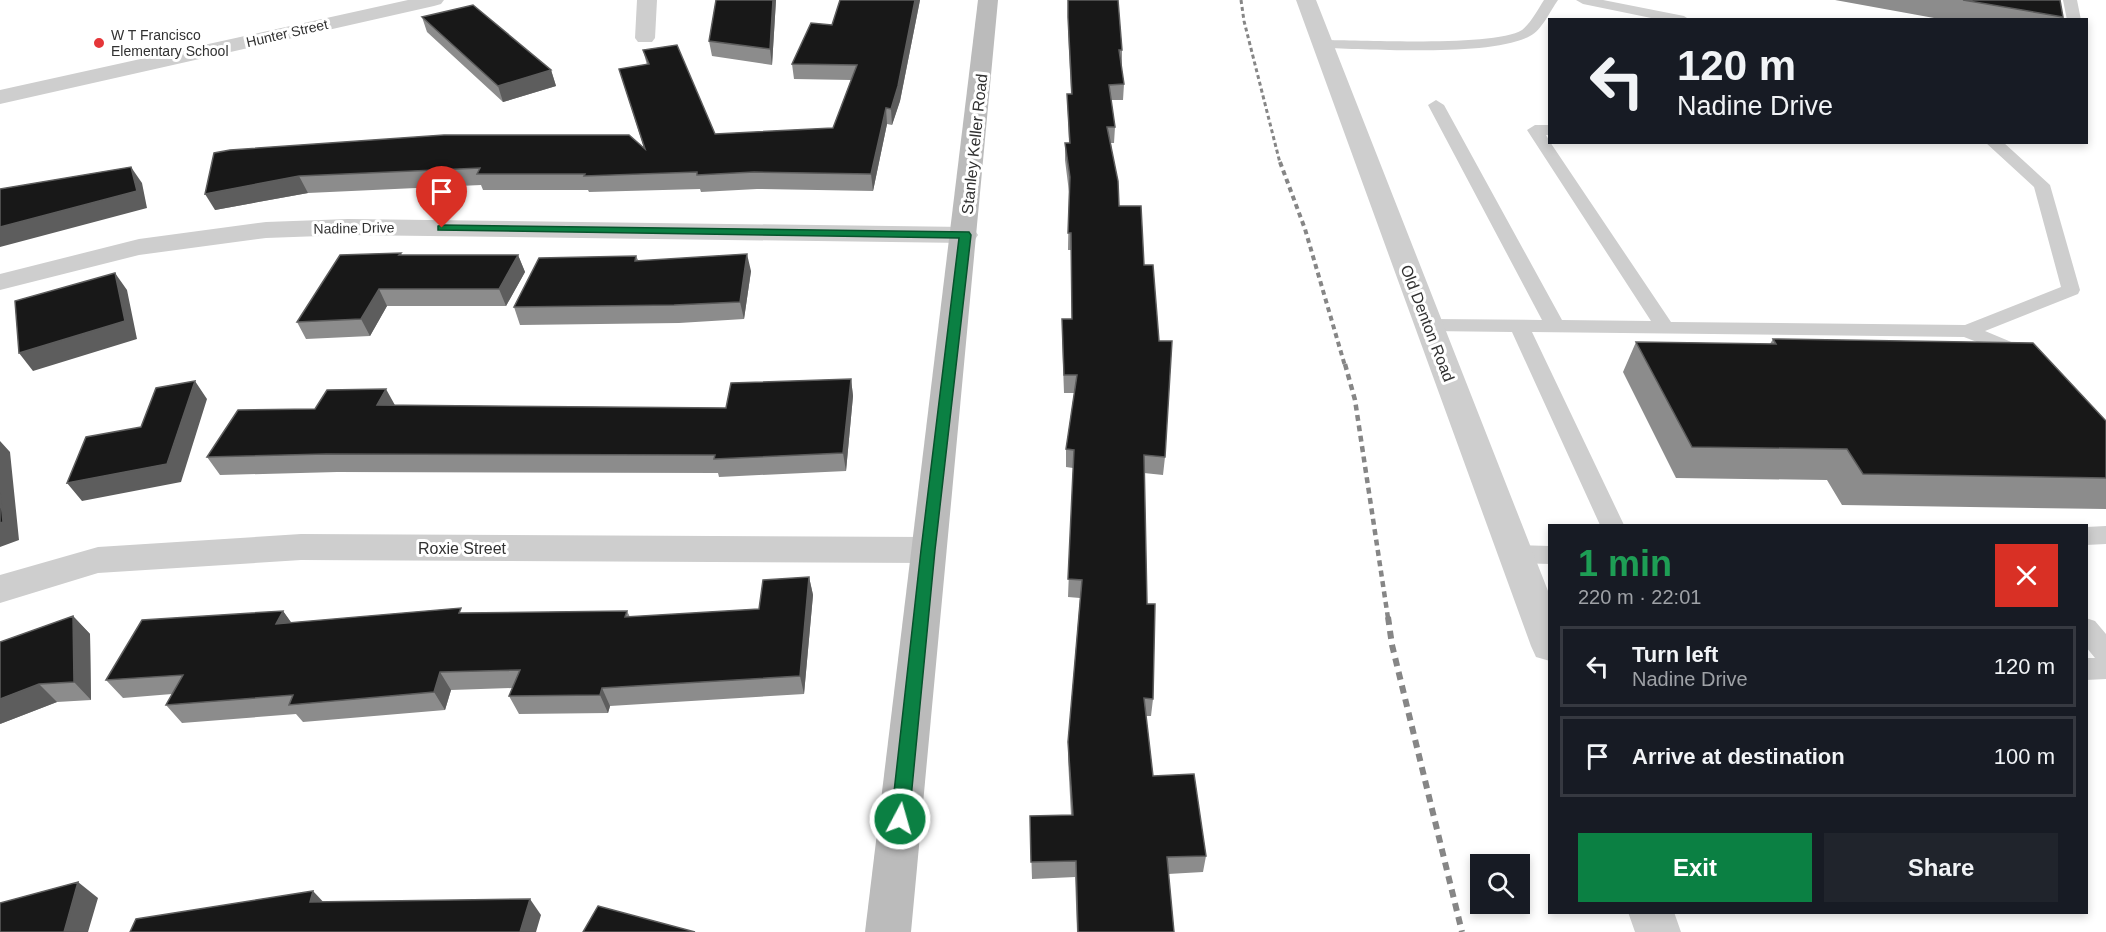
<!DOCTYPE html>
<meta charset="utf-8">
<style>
body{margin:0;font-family:Helvetica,sans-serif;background:#20242c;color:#f1f3f6;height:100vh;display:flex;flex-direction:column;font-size:22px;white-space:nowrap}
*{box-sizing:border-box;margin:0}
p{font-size:20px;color:#9ea1a6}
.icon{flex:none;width:33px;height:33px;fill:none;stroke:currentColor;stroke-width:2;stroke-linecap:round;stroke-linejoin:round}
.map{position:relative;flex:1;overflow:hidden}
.panel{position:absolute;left:1548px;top:524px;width:540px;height:390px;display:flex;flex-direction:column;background:#171b24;border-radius:0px;box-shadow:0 3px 9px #0003}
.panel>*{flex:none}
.top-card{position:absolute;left:1548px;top:18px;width:540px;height:126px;border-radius:0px;box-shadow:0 3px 9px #0003;background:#171b24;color:#f1f3f6;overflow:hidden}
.controls{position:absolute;left:1470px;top:854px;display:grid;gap:12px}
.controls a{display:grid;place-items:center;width:60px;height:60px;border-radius:0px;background:#171b24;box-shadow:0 3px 9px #0003;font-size:30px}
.pin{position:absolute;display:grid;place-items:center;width:51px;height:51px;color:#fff;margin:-62px -26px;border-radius:50% 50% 50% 0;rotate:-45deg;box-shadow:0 0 6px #0007}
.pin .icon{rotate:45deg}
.me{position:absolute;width:66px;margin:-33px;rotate:6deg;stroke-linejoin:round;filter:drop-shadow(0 0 4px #0008)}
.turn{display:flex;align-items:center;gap:21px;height:126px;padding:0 30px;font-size:27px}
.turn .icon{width:78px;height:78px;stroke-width:2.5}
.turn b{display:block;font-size:42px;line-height:51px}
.round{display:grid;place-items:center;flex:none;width:63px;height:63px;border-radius:0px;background:#20242c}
.head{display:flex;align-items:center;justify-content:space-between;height:102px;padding:0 30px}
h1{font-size:36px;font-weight:800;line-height:45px;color:#1e9e55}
.cta{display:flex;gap:12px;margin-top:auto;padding:12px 30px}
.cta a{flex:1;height:69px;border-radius:0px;background:#0b8043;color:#fff;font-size:24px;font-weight:800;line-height:69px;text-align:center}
.cta a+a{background:#20242c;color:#f1f3f6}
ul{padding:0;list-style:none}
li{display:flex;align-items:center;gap:18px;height:81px;margin:0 12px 9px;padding:0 18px;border:3px solid #363941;border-radius:0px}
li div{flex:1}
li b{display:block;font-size:22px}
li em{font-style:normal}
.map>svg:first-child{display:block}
</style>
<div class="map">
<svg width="2106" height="932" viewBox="0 0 2106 932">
<rect width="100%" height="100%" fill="#fff"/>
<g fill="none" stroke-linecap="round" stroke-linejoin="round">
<path fill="#cecece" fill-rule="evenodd" d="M 1544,0 L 1558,0 C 1550,11 1542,30 1530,36 C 1492,57 1369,49 1323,48 L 1316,44 L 1323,40 C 1361,40 1495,47 1522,30 C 1531,23 1538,9 1544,0 Z
M 1576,0 L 1603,0 L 1684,16 L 1690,20 L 1661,20 L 1583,4 Z
M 2063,0 L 2077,0 L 2081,20 L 2067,20 Z
M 1436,100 L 1444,105 L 1562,320 L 1651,321 L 1527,130 L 1535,125 L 1550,125 L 1550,135 L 1546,135 L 1550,142 L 1671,322 L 1965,325 L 2061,287 L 2034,187 L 1985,142 L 2003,142 L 2050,185 L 2080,290 L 2078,294 L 1985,331 L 2028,349 L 2031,353 L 2028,357 L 2021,359 L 1964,337 L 1532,332 L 1624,525 L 1600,525 L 1512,332 L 1429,331 L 1422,329 L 1419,325 L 1422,321 L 1429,319 L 1542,320 L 1428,105 Z
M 2106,526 L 2106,544 L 2086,545 L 2086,527 Z
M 1515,545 L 1550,546 L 1550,564 L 1515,563 L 1506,560 L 1503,554 L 1506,548 Z
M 2086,618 L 2095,621 L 2106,634 L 2106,679 L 2086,680 L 2086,658 L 2095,658 L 2086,647 Z"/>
<path fill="#cecece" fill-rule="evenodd" d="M 408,0 L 444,0 L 441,4 L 434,6 L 0,104 L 0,90 Z
M 637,0 L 657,0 L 655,38 L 652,42 L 638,42 L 635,38 Z
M 1296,0 L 1316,0 L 1550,596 L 1550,661 L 1536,657 L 1531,646 Z
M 348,219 L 965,227 L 974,229 L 978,235 L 974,241 L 965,243 L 348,235 L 266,238 L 139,255 L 0,290 L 0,274 L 139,239 L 266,222 Z
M 301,534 L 928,537 L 941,541 L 946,550 L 941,559 L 928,563 L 301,560 L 98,573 L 0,603 L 0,575 L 98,547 Z
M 1628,912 L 1674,912 L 1681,932 L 1635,932 Z"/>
<path fill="#bbb" fill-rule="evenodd" d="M 978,0 L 998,0 L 911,932 L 865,932 Z"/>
<path stroke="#868686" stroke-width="3" stroke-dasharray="4 3" stroke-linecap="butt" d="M 1241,0 L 1244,21 L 1280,163"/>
<path stroke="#868686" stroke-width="4" stroke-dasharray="5 4" stroke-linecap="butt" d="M 1280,162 L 1305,229 L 1345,366"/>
<path stroke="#868686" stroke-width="4.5" stroke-dasharray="6 4.5" stroke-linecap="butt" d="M 1345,364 L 1355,400 L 1388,618"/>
<path stroke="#868686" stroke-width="6" stroke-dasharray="8 6" stroke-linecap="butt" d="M 1388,617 L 1392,645 L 1462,932"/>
</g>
<path fill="#8c8c8c" d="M 716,0 L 776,0 L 772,65 L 712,56 L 709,41 Z
M 840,0 L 920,0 L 900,101 L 892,125 L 887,124 L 873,191 L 757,189 L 701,192 L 700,189 L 589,192 L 588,190 L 483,190 L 481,185 L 308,193 L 215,210 L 214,153 L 644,148 L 619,69 L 647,65 L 643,50 L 715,134 L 833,128 L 851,80 L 794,79 L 792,64 L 832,25 Z
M 1068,0 L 1122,50 L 1122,66 L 1121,66 L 1124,84 L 1123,100 L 1111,100 L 1115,127 L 1114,143 L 1111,143 L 1119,206 L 1144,265 L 1165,457 L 1163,475 L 1144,473 L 1147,604 L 1153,699 L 1151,716 L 1146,716 L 1153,776 L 1206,856 L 1203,872 L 1168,874 L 1174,932 L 1077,932 L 1075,877 L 1032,879 L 1030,816 L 1071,815 L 1068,759 L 1068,742 L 1080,598 L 1068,597 L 1073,468 L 1066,467 L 1066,449 L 1074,393 L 1064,393 L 1062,336 L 1062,319 L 1072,319 L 1071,250 L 1068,250 L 1069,192 L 1065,160 L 1065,143 L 1069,143 L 1067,94 L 1071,94 L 1068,32 Z
M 1835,0 L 2060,0 L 2063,17 L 2062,20 L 1945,20 Z
M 422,17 L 551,70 L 556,86 L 503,102 L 427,32 Z
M 401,253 L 402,255 L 518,255 L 525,272 L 506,306 L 387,306 L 370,336 L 306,339 L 297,322 Z
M 636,256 L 638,260 L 751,271 L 744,319 L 679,323 L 520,325 L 514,307 Z
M 1773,339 L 2106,421 L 2106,509 L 1842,505 L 1827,480 L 1676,478 L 1623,372 L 1636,342 L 1770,344 Z
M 851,379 L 853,396 L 846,471 L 719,477 L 718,473 L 337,472 L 220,475 L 207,457 L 395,405 L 726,408 Z
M 809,577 L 813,595 L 804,694 L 610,706 L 608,713 L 519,714 L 509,696 L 513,688 L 451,690 L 445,710 L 303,722 L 296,714 L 182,723 L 166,705 L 172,694 L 123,698 L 106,680 L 283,611 L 291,623 L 463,613 L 627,611 L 630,617 L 759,609 Z
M 73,616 L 90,634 L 91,700 L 57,702 L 0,724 Z"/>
<path fill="#5d5d5d" d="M 773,0 L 776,0 L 772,65 L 770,49 Z
M 915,0 L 920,0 L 900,101 L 892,125 L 891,109 Z
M 551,70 L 556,86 L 503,102 L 498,86 Z
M 886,108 L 887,124 L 873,191 L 871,174 Z
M 131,167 L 142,183 L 147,208 L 0,247 L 0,227 Z
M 299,176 L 308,193 L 215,210 L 205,194 Z
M 747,254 L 751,271 L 744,319 L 740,302 Z
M 518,255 L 525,272 L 506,306 L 499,289 Z
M 115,273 L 127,290 L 137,339 L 33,371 L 19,353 Z
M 379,289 L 387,306 L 370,336 L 361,319 Z
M 851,379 L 853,396 L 846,471 L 843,453 Z
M 195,381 L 207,399 L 181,482 L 82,501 L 67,483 L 167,464 Z
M 386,389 L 396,407 L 377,405 Z
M 0,441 L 10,452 L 19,540 L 0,547 Z
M 809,577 L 813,595 L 804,694 L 800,676 Z
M 283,611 L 296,629 L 276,624 Z
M 73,616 L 90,634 L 91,700 L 74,682 Z
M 440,672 L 451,690 L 445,710 L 434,692 Z
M 39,684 L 57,702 L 0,724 L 0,699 Z
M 602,688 L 610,706 L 608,713 L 600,695 Z
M 78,882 L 98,898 L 88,932 L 64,932 Z
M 313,891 L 328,907 L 310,902 Z
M 530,899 L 541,915 L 536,932 L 520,932 Z"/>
<path fill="#181818" stroke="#5d5d5d" stroke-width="1.5" d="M 716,0 L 773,0 L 770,49 L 709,41 Z
M 840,0 L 915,0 L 898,86 L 891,109 L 886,108 L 871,174 L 754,172 L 697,175 L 697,172 L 584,176 L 585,174 L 477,174 L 480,168 L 299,176 L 205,194 L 214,153 L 230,150 L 444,135 L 629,135 L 645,149 L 619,69 L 649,64 L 643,50 L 677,45 L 715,134 L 833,128 L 857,65 L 792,64 L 811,23 L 832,25 Z
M 1068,0 L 1118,0 L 1122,50 L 1119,50 L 1124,84 L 1109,85 L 1115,127 L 1107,127 L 1118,181 L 1119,206 L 1141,206 L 1144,265 L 1153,265 L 1159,341 L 1172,341 L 1165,457 L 1144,455 L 1147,604 L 1155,604 L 1153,699 L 1144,698 L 1153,776 L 1194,774 L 1206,856 L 1167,857 L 1174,932 L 1078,932 L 1076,861 L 1031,862 L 1030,816 L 1073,815 L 1068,742 L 1082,580 L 1068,579 L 1074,450 L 1066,449 L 1077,375 L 1064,375 L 1062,319 L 1072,319 L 1071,233 L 1068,233 L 1070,177 L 1065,143 L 1070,143 L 1067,94 L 1072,94 L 1068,17 Z
M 1963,0 L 2060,0 L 2063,17 Z
M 473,5 L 551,70 L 498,86 L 422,17 Z
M 131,167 L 137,191 L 0,227 L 0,189 Z
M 401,253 L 399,255 L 518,255 L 499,289 L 379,289 L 361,319 L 297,322 L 340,255 Z
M 747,254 L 740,302 L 674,305 L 514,307 L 539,258 L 636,256 L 635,261 Z
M 115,273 L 125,321 L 19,353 L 15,301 Z
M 1773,339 L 2033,343 L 2106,421 L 2106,478 L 1863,474 L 1847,449 L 1692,447 L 1636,342 L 1776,344 Z
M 851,379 L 843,453 L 714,459 L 715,455 L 326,454 L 207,457 L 238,410 L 315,409 L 327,390 L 386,389 L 377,405 L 726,408 L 731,383 Z
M 195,381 L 167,464 L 67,483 L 86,437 L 141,427 L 156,388 Z
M 0,492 L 3,522 L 0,523 Z
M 809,577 L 800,676 L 602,688 L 600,695 L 509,696 L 520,670 L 440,672 L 434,692 L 289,705 L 293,695 L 166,705 L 183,675 L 106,680 L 142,620 L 283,611 L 276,624 L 461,608 L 459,613 L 627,611 L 625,617 L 759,609 L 763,580 Z
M 73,616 L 74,682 L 39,684 L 0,699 L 0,642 Z
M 78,882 L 64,932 L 0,932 L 0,903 Z
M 313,891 L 310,902 L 530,899 L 520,932 L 130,932 L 136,919 Z
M 598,906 L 695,932 L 583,932 Z"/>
<path fill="#0b8043" stroke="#07532c" stroke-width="1.5" d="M 442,225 L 969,232 L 971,235 L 935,550 L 909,819 L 906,825 L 900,828 L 893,825 L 891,819 L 921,550 L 959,238 L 438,230 L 438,226 Z"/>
<circle fill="#e53639" stroke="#fff" stroke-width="2" cx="99" cy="43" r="6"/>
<g text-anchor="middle" stroke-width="6" stroke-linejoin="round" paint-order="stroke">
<g font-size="14" fill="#313131" stroke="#fff">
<text transform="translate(287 33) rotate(-13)" y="5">Hunter Street</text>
<text transform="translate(354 228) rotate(-1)" y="5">Nadine Drive</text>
</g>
<g font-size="14" fill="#313131" stroke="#fff" text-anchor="start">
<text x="111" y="40">W T Francisco<tspan x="111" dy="16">Elementary School</tspan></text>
</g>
<g font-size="16" fill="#313131" stroke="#fff">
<text transform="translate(974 144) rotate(-84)" y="6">Stanley Keller Road</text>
<text transform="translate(1428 323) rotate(69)" y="6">Old Denton Road</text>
<text x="462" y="554">Roxie Street</text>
</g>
</g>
</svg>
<div class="controls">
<a><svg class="icon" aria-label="search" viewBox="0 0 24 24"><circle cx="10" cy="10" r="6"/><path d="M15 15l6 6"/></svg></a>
</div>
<div class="pin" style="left:442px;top:228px;background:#d93025"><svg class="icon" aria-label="arrive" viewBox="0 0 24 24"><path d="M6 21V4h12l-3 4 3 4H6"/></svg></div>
<svg class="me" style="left:900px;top:819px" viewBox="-20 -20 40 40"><circle r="17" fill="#0b8043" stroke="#fff" stroke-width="3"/><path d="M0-11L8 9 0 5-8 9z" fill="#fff"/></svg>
<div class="top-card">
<div class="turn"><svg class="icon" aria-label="left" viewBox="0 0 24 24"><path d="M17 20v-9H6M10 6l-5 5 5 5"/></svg><div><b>120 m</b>Nadine Drive</div></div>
</div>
<section class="panel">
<div class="head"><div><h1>1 min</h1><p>220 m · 22:01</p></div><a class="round" style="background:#d93025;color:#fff"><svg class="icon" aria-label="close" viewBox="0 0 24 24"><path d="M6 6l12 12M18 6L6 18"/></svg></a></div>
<ul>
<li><svg class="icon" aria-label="left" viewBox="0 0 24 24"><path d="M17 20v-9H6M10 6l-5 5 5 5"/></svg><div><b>Turn left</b><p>Nadine Drive</p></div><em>120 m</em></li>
<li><svg class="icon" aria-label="arrive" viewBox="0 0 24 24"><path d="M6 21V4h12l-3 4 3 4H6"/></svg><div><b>Arrive at destination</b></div><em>100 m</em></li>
</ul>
<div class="cta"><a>Exit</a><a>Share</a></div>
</section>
</div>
